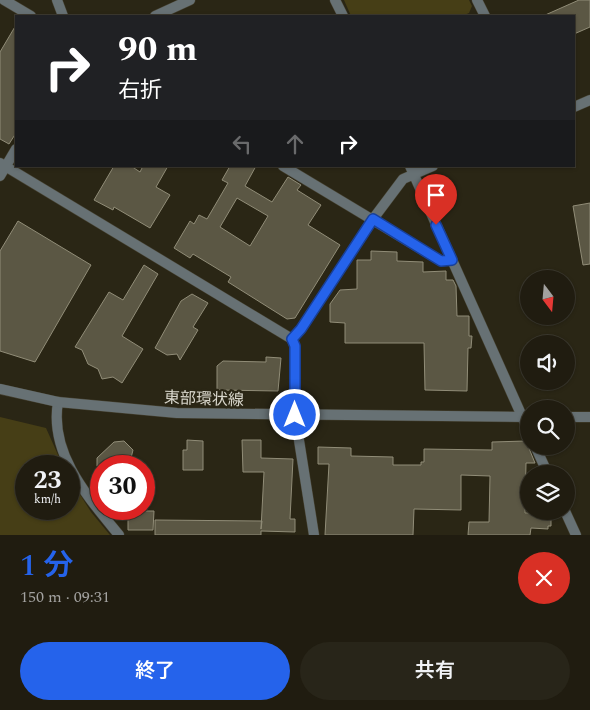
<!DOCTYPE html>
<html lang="ja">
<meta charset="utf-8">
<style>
body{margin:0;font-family:Spectral,"Noto Sans JP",serif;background:#282519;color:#f1f3f6;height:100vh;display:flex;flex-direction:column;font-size:19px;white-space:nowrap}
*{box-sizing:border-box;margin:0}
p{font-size:16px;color:#a2a19f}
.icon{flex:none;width:28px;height:28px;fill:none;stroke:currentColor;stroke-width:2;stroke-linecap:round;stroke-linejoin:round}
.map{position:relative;height:535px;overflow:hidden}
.details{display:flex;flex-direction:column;background:#201c10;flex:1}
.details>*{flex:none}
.guide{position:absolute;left:15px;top:15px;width:560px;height:152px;border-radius:0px;box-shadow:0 1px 4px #0004,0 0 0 1px #3d3a30;background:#202124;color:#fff;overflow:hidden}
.needle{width:32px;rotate:164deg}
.fabs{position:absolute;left:520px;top:270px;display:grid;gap:10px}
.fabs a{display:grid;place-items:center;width:55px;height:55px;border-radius:50%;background:#201c10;box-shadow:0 1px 4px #0004,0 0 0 1px #3d3a30;font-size:25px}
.speed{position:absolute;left:15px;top:455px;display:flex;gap:10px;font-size:25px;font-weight:700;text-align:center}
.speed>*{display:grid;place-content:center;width:65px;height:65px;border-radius:50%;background:#201c10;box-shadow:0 1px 4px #0004,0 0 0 1px #3d3a30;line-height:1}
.speed small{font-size:12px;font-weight:400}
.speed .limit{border:8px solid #d22;background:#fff;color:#111}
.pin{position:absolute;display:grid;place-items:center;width:42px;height:42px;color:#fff;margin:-51px -21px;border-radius:50% 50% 50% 0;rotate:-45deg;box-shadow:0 0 5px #0007}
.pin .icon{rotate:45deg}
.me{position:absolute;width:55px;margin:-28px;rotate:0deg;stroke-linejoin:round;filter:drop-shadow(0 0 4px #0008)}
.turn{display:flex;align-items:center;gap:18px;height:105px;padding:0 20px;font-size:22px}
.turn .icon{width:65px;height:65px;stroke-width:2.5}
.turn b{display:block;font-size:35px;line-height:42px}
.lanes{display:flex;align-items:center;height:48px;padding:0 20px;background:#0003;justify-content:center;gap:25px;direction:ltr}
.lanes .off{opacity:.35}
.round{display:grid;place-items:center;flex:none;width:52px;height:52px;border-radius:26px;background:#282519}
.summary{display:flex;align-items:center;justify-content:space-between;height:85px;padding:0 20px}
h1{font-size:30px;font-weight:600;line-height:38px;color:#2563eb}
.cta{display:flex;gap:10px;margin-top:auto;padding:10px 20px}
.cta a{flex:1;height:58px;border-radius:30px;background:#2563eb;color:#fff;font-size:20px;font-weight:600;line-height:58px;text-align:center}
.cta a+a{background:#282519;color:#f1f3f6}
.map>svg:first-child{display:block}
</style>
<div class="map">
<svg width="590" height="535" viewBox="0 0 590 535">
<rect width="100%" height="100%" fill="#2a2615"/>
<path fill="#463e16" d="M 344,0 L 469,0 L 472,6 L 469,13 L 462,16 L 351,16 Z
M 0,417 L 46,428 L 63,466 L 26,466 L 26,509 L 69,509 L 69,477 L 91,512 L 110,535 L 0,535 Z"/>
<path fill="#5b5744" stroke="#918d78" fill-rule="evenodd" d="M 579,0 L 590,0 L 590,27 L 574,34 L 574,16 L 543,16 Z
M 16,25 L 16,133 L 9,144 L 0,139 L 0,52 Z
M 114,166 L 131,166 L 140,172 L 143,166 L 168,166 L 156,187 L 170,195 L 150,228 L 114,207 L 113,210 L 94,200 Z
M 230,166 L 256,166 L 245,186 L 272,202 L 288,177 L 301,185 L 297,190 L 321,205 L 308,225 L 340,245 L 295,318 L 287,319 L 228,282 L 231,277 L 193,254 L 190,258 L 174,248 L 190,221 L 194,224 L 199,215 L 207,219 L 228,183 L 222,180 ZM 237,198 L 268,216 L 250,246 L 220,227 Z
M 590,203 L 590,264 L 583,265 L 573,206 Z
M 18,221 L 91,265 L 35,362 L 0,351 L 0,251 Z
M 371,251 L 397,252 L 397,261 L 423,262 L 423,272 L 446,271 L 446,280 L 453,280 L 456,286 L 457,316 L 469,316 L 469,336 L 472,336 L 471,348 L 468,348 L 467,391 L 425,390 L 424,343 L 345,343 L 345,323 L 330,322 L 330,304 L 340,290 L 357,289 L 357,260 L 371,260 Z
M 144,265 L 158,274 L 122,336 L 143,349 L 122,383 L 113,377 L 102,379 L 98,369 L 88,364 L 82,350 L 75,347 L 109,292 L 123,300 Z
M 192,294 L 208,303 L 193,327 L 198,330 L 180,360 L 177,354 L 167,355 L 155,348 L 181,301 Z
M 266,357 L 281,358 L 278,391 L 217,390 L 217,366 L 223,361 L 266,362 Z
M 187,440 L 203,441 L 203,470 L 183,470 L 183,450 L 187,450 Z
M 242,440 L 261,440 L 261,458 L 293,459 L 290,519 L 295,519 L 295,532 L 261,531 L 261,535 L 155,535 L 155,520 L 262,521 L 261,529 L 264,472 L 243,472 Z
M 124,441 L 133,450 L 129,466 L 97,466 L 97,458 L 114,442 Z
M 526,441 L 535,463 L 526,463 L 525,513 L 551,512 L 551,526 L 548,526 L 548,529 L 531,528 L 530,535 L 468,535 L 469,522 L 489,522 L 490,476 L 461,475 L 461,510 L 414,509 L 413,535 L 325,535 L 329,464 L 318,464 L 318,447 L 351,448 L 351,456 L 393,457 L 393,465 L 421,465 L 421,462 L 424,462 L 424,449 L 492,450 L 492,442 Z
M 128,511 L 154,511 L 153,530 L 128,530 Z"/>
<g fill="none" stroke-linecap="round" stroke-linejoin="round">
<defs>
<path id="minor" d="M 4,0 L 31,16
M 57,0 L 63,16
M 335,0 L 343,16
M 477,0 L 485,16
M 155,16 L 190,0
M 574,107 L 590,100
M 0,163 L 292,339 L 295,347 L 295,415 L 314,535
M 283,166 L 441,261 L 452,260
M 410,166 L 529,432
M 0,176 L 16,149
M 292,339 L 301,329 L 373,219 L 403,179 L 433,166
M 58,402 C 49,454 88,497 119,535
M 535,446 L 548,474
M 565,511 L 576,535"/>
<path id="tertiary" d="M 0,389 L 58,402 L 177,413 L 529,417
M 566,417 L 590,417"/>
</defs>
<use href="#minor" stroke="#464232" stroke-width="11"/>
<use href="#tertiary" stroke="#464232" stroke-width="11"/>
<use href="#minor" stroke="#677174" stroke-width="10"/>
<use href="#tertiary" stroke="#677174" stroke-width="10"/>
</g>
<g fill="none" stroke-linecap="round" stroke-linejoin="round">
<defs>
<path id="route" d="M 295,415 L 295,346 L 292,339 L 301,329 L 373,219 L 441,261 L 452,260 L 436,225"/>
</defs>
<use href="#route" stroke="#184099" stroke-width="12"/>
<use href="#route" stroke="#2563eb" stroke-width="9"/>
</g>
<g text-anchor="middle" stroke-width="4.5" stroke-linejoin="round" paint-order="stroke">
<g font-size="16" fill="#d8d6cb" stroke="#2a2615">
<text transform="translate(204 398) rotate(2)" y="6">東部環状線</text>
</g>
</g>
</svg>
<div class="fabs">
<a><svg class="needle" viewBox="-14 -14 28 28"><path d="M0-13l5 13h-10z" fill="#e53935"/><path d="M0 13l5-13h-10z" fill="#a2a19f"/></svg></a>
<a><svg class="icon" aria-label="sound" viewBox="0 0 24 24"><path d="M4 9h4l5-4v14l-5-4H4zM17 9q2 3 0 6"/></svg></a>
<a><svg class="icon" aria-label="search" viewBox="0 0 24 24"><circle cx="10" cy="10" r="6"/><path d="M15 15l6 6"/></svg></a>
<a><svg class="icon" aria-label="layers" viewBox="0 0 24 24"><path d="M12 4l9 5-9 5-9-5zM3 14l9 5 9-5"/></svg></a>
</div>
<div class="speed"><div>23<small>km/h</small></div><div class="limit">30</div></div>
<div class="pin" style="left:436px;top:225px;background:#d93025"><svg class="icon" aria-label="arrive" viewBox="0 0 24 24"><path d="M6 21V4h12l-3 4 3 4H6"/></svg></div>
<svg class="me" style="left:295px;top:415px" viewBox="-20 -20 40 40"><circle r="17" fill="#2563eb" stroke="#fff" stroke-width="3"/><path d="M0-11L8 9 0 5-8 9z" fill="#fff"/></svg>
<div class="guide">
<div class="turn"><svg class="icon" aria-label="right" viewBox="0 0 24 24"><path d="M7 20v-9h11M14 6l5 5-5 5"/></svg><div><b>90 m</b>右折</div></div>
<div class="lanes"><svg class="icon off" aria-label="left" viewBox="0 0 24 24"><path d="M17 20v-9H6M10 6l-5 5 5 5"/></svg><svg class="icon off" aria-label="ahead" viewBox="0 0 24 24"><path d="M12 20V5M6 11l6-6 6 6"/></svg><svg class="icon" aria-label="right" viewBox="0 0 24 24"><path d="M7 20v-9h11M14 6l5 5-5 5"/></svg></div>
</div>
</div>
<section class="details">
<div class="summary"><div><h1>1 分</h1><p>150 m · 09:31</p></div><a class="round" style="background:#d93025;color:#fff"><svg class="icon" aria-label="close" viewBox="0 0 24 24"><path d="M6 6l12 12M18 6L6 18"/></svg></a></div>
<div class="cta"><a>終了</a><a>共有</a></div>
</section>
